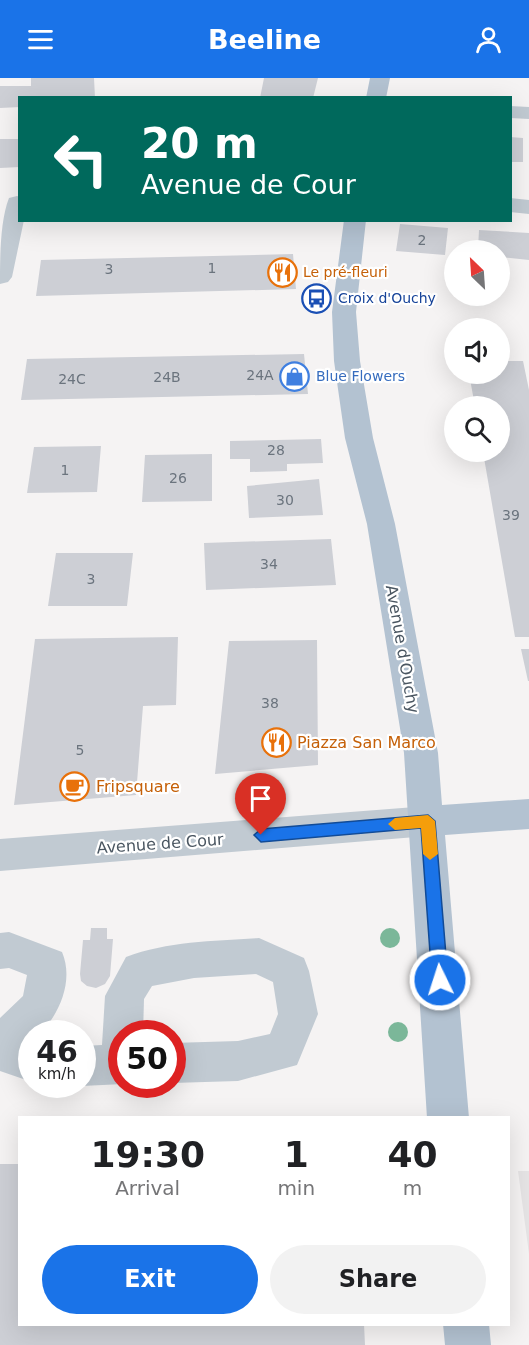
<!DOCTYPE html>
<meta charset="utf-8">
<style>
body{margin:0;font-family:"DejaVu Sans",sans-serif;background:#f2f2f2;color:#202124;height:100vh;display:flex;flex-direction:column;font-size:22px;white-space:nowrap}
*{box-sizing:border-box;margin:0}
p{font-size:20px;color:#757577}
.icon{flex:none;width:33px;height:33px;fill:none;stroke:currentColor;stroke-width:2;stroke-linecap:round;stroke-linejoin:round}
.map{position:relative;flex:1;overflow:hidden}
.sheet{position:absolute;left:18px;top:1038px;width:492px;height:210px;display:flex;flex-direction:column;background:#fff;border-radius:0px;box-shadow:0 6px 24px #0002}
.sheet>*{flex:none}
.hud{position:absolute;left:18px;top:18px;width:494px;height:126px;border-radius:0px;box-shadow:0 6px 24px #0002;background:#00695c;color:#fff;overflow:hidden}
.needle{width:39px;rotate:335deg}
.fabs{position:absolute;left:444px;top:162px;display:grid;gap:12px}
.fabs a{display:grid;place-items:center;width:66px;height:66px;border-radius:50%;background:#fff;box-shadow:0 6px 24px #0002;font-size:30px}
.speed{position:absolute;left:18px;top:942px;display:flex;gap:12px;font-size:30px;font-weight:700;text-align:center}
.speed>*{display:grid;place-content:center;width:78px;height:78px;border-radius:50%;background:#fff;box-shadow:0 6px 24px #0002;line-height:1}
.speed small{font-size:15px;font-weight:400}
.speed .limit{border:9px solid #d22;background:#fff;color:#111}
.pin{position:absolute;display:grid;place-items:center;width:51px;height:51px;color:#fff;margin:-62px -26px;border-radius:50% 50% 50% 0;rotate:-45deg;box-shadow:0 0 6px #0007}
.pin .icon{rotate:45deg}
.me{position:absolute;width:66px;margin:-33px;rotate:356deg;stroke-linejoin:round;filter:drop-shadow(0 0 4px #0008)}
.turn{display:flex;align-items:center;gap:21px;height:126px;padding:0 24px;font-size:27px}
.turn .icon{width:78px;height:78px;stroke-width:2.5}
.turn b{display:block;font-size:42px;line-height:51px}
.eta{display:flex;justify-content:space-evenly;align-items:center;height:102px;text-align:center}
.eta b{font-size:36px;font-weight:700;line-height:42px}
.action{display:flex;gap:12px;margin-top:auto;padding:12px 24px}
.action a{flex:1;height:69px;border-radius:36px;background:#1a73e8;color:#fff;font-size:24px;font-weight:700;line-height:69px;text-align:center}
.action a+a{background:#f2f2f2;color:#202124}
header{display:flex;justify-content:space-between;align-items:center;height:78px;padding:0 24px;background:#1a73e8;color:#fff;font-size:27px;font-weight:700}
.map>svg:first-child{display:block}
</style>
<header><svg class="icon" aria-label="menu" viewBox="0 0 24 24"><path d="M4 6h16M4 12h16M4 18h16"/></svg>Beeline<svg class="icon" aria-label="person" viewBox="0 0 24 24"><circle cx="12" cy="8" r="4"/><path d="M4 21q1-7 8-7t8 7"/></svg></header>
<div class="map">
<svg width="529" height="1267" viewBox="0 0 529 1267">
<rect width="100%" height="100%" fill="#f5f3f3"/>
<path fill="#e6e4e5" d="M 518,1093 L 529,1093 L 529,1176 Z"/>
<path fill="#cdcfd5" d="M 31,0 L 94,0 L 95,20 L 20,20 L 20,29 L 0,30 L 0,8 L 31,8 Z
M 264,0 L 318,0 L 313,20 L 260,20 Z
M 510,59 L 523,60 L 523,84 L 510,84 Z
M 0,61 L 20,61 L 20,89 L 0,90 Z
M 400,146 L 448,150 L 445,177 L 396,173 Z
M 479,152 L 529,155 L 529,182 L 500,179 L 500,172 L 478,172 Z
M 293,176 L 296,211 L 36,218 L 41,182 Z
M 304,276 L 308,316 L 21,322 L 27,281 Z
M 500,283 L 523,283 L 529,312 L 529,559 L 515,559 L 483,374 L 500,374 L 500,328 L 475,328 L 469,296 L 500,296 Z
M 321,361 L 323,385 L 287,386 L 287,393 L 250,394 L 250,381 L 230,381 L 230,363 Z
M 101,368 L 97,414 L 27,415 L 34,369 Z
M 212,376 L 212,423 L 142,424 L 145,377 Z
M 319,401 L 323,437 L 249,440 L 247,408 Z
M 331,461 L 336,507 L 206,512 L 204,465 Z
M 56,475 L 133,475 L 127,528 L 48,528 Z
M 178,559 L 176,627 L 143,628 L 136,717 L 14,727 L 35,561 Z
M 317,562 L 318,687 L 215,696 L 229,563 Z
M 521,571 L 529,571 L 529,603 L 528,603 Z
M 91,850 L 107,850 L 107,861 L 113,861 L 110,898 L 105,906 L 96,910 L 87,908 L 81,903 L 80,896 L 83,862 L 90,862 Z
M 0,1086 L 20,1086 L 20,1246 L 364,1246 L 365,1267 L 0,1267 Z"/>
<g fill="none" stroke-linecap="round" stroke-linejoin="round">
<path fill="#c1cad2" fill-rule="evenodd" d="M 510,28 L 529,29 L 529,41 L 510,40 Z
M 17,118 L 20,119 L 20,142 L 24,142 L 12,199 L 8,204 L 0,206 C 0,180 0,143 9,120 Z
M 510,120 L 529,122 L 529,136 L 510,134 Z
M 428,728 L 441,732 L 446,743 L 441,754 L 428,758 L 0,793 L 0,761 Z
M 9,854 L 62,874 C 74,902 60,935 40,956 L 32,956 L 32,1004 L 0,993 L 0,940 L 23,918 L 27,897 L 9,890 L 0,891 L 0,855 Z
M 259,860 L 304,880 L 309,893 L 318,936 L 297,987 L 238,1003 L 172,1005 L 172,965 L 238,963 L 270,956 L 278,936 L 273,904 L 256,896 L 194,900 L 152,908 L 144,921 L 143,956 L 122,956 L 123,1006 L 82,1008 L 78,1006 L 82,1006 L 82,968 L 102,967 L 105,918 L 126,879 C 168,863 215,863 259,860 Z"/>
<path fill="#b3c2d1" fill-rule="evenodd" d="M 370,0 L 390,0 L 386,20 L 366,20 Z
M 344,142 L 366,142 L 356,234 L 360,283 L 373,360 L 395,446 L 438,675 L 442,727 L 529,721 L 529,751 L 445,757 L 469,1040 L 427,1040 L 404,675 L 367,446 L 345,360 L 334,283 L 332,234 Z
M 443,1246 L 489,1246 L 491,1267 L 445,1267 Z"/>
</g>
<g fill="#7bb799">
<circle cx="390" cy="860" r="10"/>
<circle cx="398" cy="954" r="10"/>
</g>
<path fill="#1a73e8" stroke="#114b97" stroke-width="1.5" d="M 428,737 L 435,743 L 448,902 L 445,908 L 440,910 L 434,908 L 432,902 L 421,750 L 261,764 L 254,757 L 261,751 Z"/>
<path fill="#f59e0b" d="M 428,737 L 435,743 L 438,776 L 430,782 L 423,776 L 421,750 L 395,752 L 388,746 L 395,740 Z"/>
<defs>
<symbol id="restaurant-ring" viewBox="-11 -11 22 22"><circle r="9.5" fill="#fff" stroke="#e8710a" stroke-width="1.5"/><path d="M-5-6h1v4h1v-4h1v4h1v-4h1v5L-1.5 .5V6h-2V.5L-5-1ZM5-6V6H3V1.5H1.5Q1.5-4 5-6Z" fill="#e8710a"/></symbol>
<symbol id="bus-ring" viewBox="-11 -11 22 22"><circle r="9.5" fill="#fff" stroke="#1a4fb4" stroke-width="1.5"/><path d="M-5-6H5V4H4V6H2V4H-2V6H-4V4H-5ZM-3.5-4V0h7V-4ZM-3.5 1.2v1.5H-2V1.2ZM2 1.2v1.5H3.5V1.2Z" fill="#1a4fb4"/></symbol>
<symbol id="shop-ring" viewBox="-11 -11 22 22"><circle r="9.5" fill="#fff" stroke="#3f7fe0" stroke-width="1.5"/><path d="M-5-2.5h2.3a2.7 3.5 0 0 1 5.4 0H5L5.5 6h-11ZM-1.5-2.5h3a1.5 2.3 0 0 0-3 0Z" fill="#3f7fe0"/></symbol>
<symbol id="cafe-ring" viewBox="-11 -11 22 22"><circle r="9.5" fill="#fff" stroke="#e8710a" stroke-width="1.5"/><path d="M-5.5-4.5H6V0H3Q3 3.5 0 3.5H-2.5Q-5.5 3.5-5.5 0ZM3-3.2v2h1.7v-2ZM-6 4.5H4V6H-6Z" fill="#e8710a"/></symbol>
</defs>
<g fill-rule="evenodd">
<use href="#restaurant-ring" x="266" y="178" width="33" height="33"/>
<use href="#bus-ring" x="300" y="204" width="33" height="33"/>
<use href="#shop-ring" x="278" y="282" width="33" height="33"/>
<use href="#restaurant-ring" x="260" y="648" width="33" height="33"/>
<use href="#cafe-ring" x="58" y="692" width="33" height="33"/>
</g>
<g text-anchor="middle" stroke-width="4.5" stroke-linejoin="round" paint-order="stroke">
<g font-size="14" fill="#6b747e">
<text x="422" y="167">2</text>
<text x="212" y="195">1</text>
<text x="109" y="196">3</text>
<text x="260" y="302">24A</text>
<text x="167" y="304">24B</text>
<text x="72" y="306">24C</text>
<text x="276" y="377">28</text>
<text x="65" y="397">1</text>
<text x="178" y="405">26</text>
<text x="285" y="427">30</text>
<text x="511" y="442">39</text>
<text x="269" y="491">34</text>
<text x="91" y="506">3</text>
<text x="270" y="630">38</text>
<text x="80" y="677">5</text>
</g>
<g font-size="14" fill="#c56008" stroke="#fff" text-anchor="start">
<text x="303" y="199">Le pré-fleuri</text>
</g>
<g font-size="14" fill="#164399" stroke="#fff" text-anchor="start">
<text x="338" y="225">Croix d'Ouchy</text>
</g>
<g font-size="14" fill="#366cbe" stroke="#fff" text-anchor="start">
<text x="316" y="303">Blue Flowers</text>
</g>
<g font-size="16" fill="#4a5661" stroke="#fff">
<text transform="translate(403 571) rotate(80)" y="6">Avenue d'Ouchy</text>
<text transform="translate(160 765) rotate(-4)" y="6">Avenue de Cour</text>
</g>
<g font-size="16" fill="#c56008" stroke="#fff" text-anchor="start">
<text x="297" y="670">Piazza San Marco</text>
<text x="96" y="714">Fripsquare</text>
</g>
</g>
</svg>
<div class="fabs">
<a><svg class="needle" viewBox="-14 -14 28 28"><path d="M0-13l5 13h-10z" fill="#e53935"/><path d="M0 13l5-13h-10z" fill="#757577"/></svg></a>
<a><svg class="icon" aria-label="sound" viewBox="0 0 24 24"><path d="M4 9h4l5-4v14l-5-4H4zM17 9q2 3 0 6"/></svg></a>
<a><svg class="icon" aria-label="search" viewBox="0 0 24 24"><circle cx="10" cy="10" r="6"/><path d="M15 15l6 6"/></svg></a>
</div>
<div class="speed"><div>46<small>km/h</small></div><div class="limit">50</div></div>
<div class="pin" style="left:261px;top:757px;background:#d93025"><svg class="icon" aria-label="arrive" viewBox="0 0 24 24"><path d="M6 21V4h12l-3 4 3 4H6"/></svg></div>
<svg class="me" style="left:440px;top:902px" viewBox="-20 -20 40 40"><circle r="17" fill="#1a73e8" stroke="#fff" stroke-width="3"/><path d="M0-11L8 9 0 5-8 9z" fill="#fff"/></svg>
<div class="hud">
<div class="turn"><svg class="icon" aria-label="left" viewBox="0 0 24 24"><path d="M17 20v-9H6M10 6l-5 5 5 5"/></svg><div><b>20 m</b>Avenue de Cour</div></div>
</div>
<section class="sheet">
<div class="eta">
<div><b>19:30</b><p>Arrival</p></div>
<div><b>1</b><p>min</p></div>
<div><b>40</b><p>m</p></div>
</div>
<div class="action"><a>Exit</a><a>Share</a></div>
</section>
</div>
